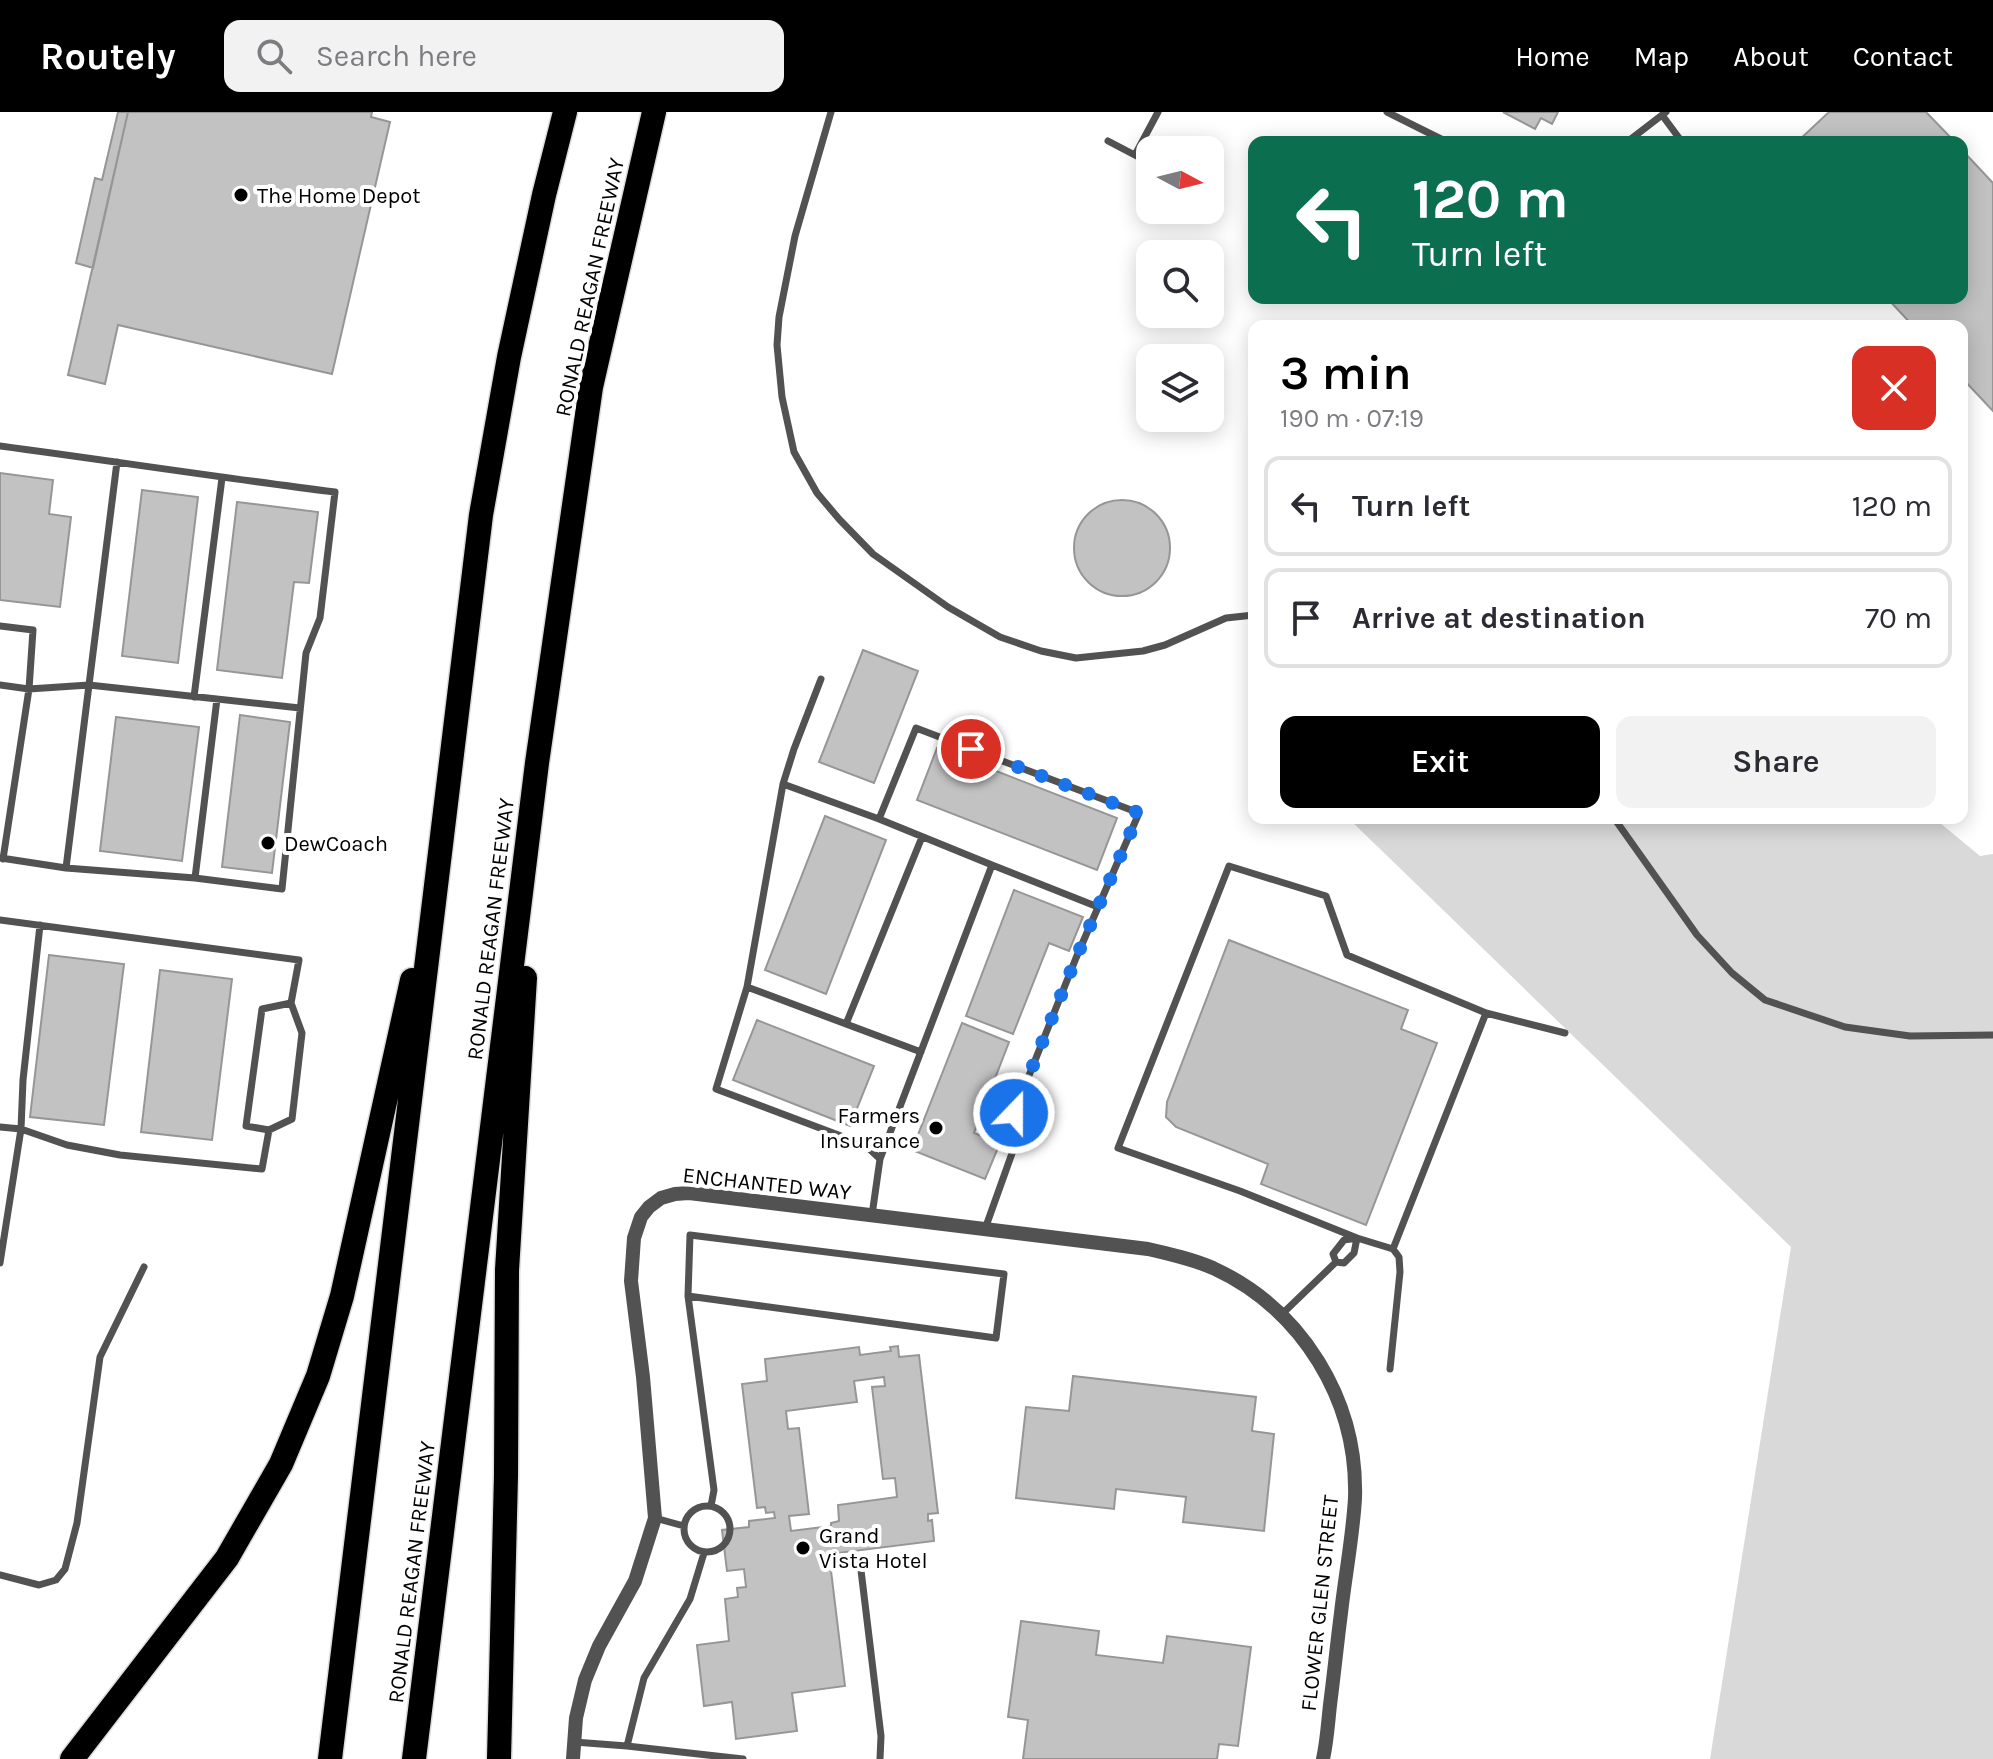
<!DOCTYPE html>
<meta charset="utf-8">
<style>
body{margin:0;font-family:Karla,sans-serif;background:#f2f2f3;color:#2b2b33;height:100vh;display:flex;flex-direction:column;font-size:30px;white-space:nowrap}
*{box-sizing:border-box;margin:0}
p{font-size:26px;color:#7c7c81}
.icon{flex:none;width:44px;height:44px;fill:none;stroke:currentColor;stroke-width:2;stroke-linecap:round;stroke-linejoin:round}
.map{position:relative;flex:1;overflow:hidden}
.details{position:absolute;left:1248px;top:208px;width:720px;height:504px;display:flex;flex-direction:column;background:#fff;border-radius:16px;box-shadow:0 4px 20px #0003}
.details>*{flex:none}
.hud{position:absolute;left:1248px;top:24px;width:720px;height:168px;border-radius:16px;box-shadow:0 4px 20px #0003;background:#0b6e4f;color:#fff;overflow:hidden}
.needle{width:52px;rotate:97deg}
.tools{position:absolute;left:1136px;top:24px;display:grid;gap:16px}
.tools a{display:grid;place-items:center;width:88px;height:88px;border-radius:16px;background:#fff;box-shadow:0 4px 20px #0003;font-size:40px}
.pin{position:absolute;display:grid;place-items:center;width:68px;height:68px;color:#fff;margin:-34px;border:4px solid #fff;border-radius:50%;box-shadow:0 2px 8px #0007}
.me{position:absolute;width:88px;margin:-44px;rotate:22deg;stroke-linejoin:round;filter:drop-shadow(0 0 6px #0008)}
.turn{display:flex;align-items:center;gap:28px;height:168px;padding:0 32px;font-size:36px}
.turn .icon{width:104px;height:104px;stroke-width:2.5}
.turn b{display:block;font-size:56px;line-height:68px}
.round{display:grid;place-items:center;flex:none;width:84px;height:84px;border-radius:16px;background:#f2f2f3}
.headline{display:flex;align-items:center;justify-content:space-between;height:136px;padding:0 32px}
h1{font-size:48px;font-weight:600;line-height:60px;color:#000}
.primary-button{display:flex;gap:16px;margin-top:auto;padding:16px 32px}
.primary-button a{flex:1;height:92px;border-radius:16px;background:#000;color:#fff;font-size:32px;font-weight:600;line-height:92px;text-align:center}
.primary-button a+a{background:#f2f2f3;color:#2b2b33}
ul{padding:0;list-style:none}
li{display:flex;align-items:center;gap:24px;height:100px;margin:0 16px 12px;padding:0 16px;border:4px solid #e1e1e2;border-radius:16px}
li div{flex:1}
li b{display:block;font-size:30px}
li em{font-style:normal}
header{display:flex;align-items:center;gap:48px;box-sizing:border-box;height:112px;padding:0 40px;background:#000;color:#fff}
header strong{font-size:38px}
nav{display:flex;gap:44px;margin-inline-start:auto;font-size:28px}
.search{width:560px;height:72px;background:#f2f2f3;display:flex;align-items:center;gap:20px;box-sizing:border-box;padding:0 28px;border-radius:16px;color:#7c7c81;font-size:30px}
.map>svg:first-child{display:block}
</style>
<header>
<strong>Routely</strong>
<div class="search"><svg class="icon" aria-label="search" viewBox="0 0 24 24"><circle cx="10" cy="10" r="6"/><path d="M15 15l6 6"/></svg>Search here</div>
<nav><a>Home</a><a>Map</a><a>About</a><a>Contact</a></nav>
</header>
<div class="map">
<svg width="1993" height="1647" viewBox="0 0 1993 1647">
<rect width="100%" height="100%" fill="#fff"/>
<path fill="#d9d9d9" d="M 1348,706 L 1934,706 L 1980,744 L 1993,742 L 1993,1647 L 1710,1647 L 1791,1135 Z"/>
<path fill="#c2c2c2" stroke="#969696" stroke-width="2" fill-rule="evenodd" d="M 118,0 L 128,0 L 93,156 L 76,151 L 95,66 L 102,68 Z
M 128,0 L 372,0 L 371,5 L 390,10 L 332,262 L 118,213 L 105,272 L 68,263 Z
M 1503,0 L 1558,0 L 1552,12 L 1541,6 L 1535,17 Z
M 1829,0 L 1926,0 L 1955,30 L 1797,30 Z
M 1962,38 L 1993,71 L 1993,299 L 1962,266 L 1962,214 L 1913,214 L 1887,186 L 1962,186 Z
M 0,361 L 53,368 L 49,402 L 71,405 L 60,495 L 0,488 Z
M 142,378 L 198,385 L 178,551 L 122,544 Z
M1074 436a48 48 0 1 1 96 0a48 48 0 1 1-96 0Z
M 237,390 L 318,400 L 309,471 L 294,470 L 282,566 L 217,558 Z
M 863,538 L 918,559 L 874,671 L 819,650 Z
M 240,603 L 290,610 L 272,761 L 222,755 Z
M 116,605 L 199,615 L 182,749 L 100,739 Z
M 937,636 L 1117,706 L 1097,758 L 917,688 Z
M 825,704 L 886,728 L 826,882 L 765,858 Z
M 1014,778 L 1083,805 L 1069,839 L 1049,831 L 1013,922 L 966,904 Z
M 1229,828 L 1408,898 L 1401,917 L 1437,931 L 1366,1113 L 1261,1072 L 1268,1052 L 1176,1015 L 1166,1005 L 1167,990 Z
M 49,843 L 124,852 L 104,1013 L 30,1005 Z
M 160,858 L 232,867 L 212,1028 L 141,1020 Z
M 757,908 L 874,954 L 850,1014 L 733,968 Z
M 962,911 L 1009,930 L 974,1021 L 1000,1031 L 985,1067 L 912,1038 Z
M 898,1234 L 899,1245 L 919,1243 L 938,1401 L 928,1402 L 928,1409 L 932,1408 L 934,1429 L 829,1442 L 845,1574 L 792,1581 L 797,1619 L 736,1627 L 732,1590 L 704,1594 L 697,1533 L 729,1529 L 725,1487 L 738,1485 L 737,1476 L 746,1475 L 744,1457 L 727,1459 L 722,1418 L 749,1415 L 749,1409 L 775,1406 L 774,1400 L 766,1401 L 765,1395 L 757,1396 L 742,1272 L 767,1269 L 765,1247 L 859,1235 L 860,1243 L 891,1239 L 890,1235 ZM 884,1265 L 885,1274 L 872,1275 L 883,1367 L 895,1366 L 897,1385 L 838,1393 L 839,1409 L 831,1411 L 831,1414 L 791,1419 L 789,1404 L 809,1402 L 799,1316 L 788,1317 L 786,1299 L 857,1290 L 854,1269 Z
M 1073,1264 L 1256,1285 L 1252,1319 L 1274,1322 L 1264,1419 L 1183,1410 L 1186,1385 L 1116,1377 L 1114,1397 L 1016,1386 L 1026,1295 L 1069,1299 Z
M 1021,1509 L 1099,1519 L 1096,1543 L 1163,1551 L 1167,1524 L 1251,1535 L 1238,1634 L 1219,1632 L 1217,1647 L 1023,1647 L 1028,1608 L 1008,1605 Z"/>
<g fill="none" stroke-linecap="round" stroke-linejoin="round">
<defs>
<path id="highway" d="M 72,1647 L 227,1446 L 281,1352 L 318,1264 L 342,1184 L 412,868
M 330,1647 L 481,403 L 509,245 L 544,83 L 565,0
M 414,1647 L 537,651 L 591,275 L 654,0
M 499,1647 L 506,1363 L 507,1158 L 525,866"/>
</defs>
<use href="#highway" stroke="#dbdbdb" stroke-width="27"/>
<path stroke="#525252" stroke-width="7" d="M 831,0 L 795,124 L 779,205 L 777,233 L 782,285 L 794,340 L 817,381 L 839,407 L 873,442 L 948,495 L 1000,525 L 1041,539 L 1076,546 L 1143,539 L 1165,533 L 1226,506 L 1254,503
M 1387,0 L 1447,30
M 1662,3 L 1682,30
M 1108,29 L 1150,51
M 1627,30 L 1666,0
M 1135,43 L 1158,0
M 0,334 C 112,349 223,366 335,380 L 320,506 L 306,541 L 282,777 L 195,766 L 66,756 L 117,350
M 0,514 L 33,518 L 29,577 L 3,747
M 0,573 L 29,577 L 89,573 L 300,596
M 194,585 L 222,366
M 783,672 L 794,637 L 821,567
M 1614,706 L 1697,823 L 1732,861 L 1765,888 L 1845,915 L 1910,924 L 1993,923
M 879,707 L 992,753
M 1,746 L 66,756
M 195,766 L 217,587
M 0,808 L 299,848 L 291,891 L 302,921 L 292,1007 L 269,1018 L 246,1014 L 262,897 L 291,891
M 747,875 L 921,940
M 1486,901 L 1565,921
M 846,912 L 922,725
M 0,1015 L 21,1017 L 67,1033 L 120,1043 L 262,1057 L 269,1018
M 880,1047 L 992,753 L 1098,795
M 872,1103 L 880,1047 L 865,1033 L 716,977 L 747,875 L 783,672 L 879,707 L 916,616 L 1139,701 L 1076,846 L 1014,1001 L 1015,1033 L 985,1117
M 1336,1150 L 1333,1142 L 1344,1128 L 1357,1126 L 1393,1137 L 1486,901 L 1347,843 L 1326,784 L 1229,754 L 1118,1036 L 1240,1079 L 1357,1126
M 0,1151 L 21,1017 L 23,968 L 40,813
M 688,1184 L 690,1123 L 1004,1162 L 996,1226 L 688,1184 L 714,1378 L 711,1394
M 1281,1203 L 1336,1150 L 1344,1151 L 1354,1141 L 1357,1126
M 1390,1257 L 1400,1160 L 1399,1145 L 1393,1137
M684 1417a23 23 0 1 1 46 0a23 23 0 1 1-46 0Z
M 655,1406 L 684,1414
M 704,1441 L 690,1487 L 644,1566 L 627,1634 L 743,1647
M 860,1450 L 881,1624 L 880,1647
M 0,1463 L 39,1473 L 56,1468 L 65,1457 L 77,1411 L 100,1245 L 144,1155
M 574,1630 L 627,1634"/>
<path stroke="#525252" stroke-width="14" d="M 573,1647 L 576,1606 L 585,1568 L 599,1534 L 635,1469 L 655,1406 L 643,1265 L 631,1169 L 634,1126 L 641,1105 L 649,1095 L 661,1086 L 675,1082 L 689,1081 L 1148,1137 C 1170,1142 1192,1147 1213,1156 C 1302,1197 1358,1288 1355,1386 C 1353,1423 1345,1465 1341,1501 C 1337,1532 1334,1562 1330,1593 C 1328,1611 1327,1629 1323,1647"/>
<use href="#highway" stroke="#000" stroke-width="24"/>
</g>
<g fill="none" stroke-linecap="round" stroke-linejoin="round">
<path stroke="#1a73e8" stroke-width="14" stroke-dasharray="0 25.2" d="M 971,637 L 1139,701 L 1076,846 L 1014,1001"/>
</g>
<g fill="#000" stroke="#fff" stroke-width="3">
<circle cx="241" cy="83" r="8"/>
<circle cx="268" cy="731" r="8"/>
<circle cx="936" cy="1016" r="8"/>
<circle cx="803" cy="1436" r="8"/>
</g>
<g text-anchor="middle" stroke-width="8" stroke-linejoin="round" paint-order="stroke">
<g font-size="22" fill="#000" stroke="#fff" text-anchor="start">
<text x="257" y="91">The Home Depot</text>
<text x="284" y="739">DewCoach</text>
<text x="920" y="1011" text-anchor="end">Farmers<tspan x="920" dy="25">Insurance</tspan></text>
<text x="819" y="1431">Grand<tspan x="819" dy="25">Vista Hotel</tspan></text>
</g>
<g font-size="22" fill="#000" stroke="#fff">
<text transform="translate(589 175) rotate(-78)" y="8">RONALD REAGAN FREEWAY</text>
<text transform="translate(490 817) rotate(-83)" y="8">RONALD REAGAN FREEWAY</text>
<text transform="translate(767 1071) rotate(6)" y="8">ENCHANTED WAY</text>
<text transform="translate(411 1460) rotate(-83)" y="8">RONALD REAGAN FREEWAY</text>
<text transform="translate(1319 1491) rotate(-84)" y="8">FLOWER GLEN STREET</text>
</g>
</g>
</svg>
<div class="tools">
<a><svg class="needle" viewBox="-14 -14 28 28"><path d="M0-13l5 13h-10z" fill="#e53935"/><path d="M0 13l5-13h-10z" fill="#7c7c81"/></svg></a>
<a><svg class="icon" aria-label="search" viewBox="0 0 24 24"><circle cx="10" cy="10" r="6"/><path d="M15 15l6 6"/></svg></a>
<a><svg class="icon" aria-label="layers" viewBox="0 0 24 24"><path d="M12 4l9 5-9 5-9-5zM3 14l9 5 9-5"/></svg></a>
</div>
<div class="pin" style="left:971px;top:637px;background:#d93025"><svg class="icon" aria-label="arrive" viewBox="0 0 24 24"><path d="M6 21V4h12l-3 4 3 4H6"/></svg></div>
<svg class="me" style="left:1014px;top:1001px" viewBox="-20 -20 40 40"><circle r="17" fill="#1a73e8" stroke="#fff" stroke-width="3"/><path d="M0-11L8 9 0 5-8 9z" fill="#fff"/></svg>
<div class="hud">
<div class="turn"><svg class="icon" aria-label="left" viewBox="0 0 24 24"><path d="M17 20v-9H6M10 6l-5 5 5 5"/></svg><div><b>120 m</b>Turn left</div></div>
</div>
<section class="details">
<div class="headline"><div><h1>3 min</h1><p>190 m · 07:19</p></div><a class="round" style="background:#d93025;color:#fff"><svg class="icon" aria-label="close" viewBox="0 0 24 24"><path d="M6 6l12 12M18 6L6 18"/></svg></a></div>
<ul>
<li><svg class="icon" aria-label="left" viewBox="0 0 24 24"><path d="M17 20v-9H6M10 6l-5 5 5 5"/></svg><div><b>Turn left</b></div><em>120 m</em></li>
<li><svg class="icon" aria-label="arrive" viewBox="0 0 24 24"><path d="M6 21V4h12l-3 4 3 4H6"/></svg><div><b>Arrive at destination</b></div><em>70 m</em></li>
</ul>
<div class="primary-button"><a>Exit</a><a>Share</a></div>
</section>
</div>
